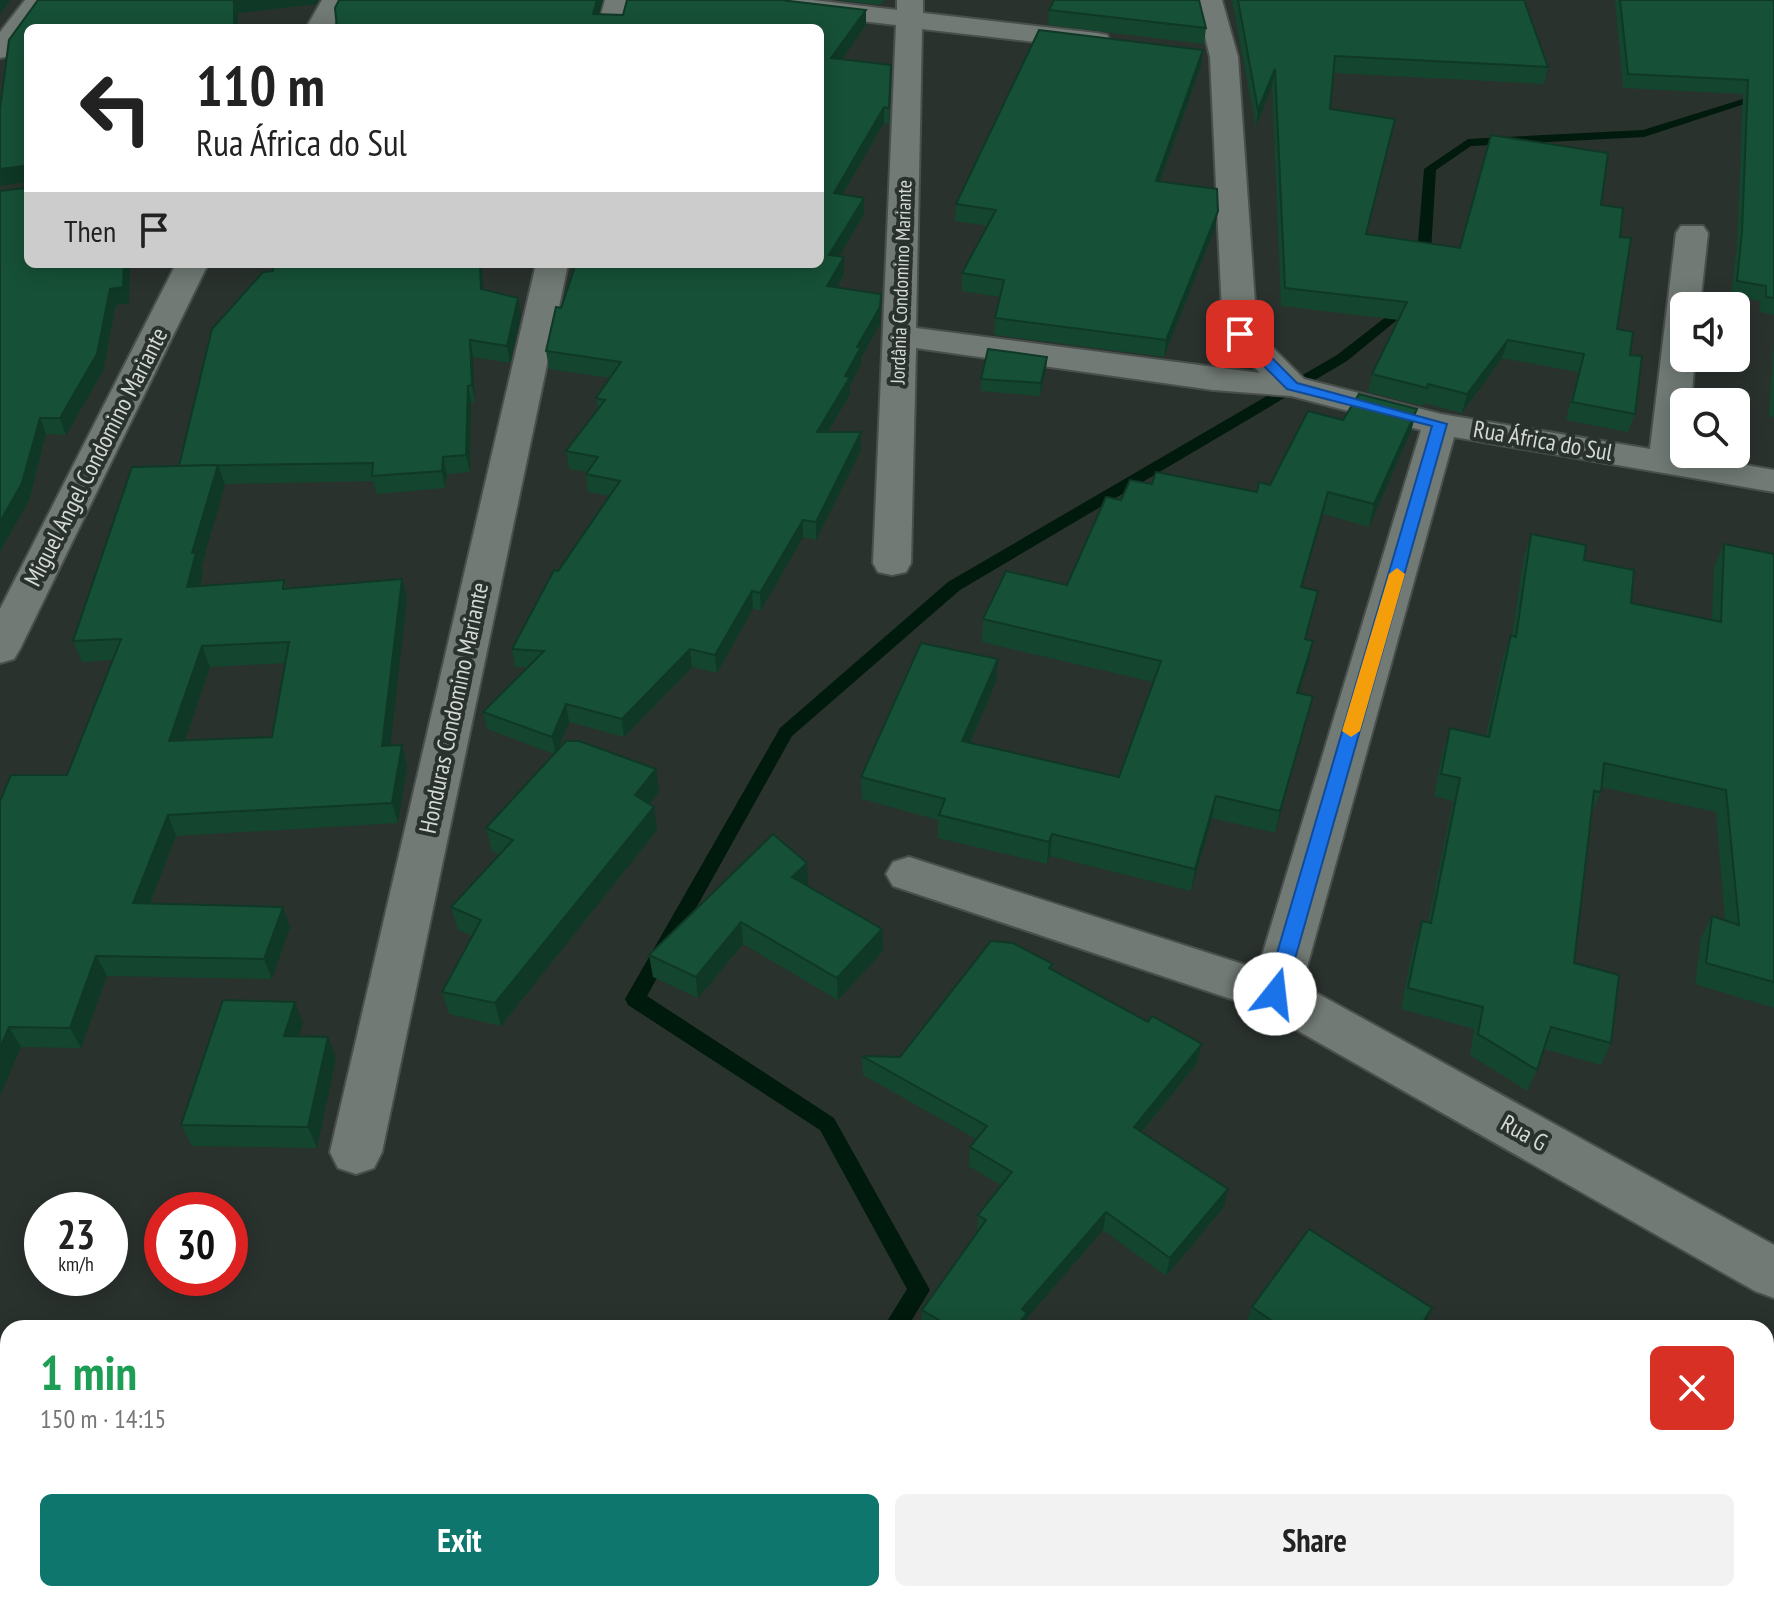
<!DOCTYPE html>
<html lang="en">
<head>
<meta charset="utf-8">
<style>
	body { margin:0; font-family:"PT Sans Narrow",sans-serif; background:#f2f2f2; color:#222; height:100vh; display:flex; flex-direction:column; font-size:30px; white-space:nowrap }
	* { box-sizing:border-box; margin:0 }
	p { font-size:26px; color:#767676 }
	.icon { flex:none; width:44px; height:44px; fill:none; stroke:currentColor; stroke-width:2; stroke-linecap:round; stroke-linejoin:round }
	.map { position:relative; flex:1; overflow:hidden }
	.details { position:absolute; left:0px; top:1320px; width:1774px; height:282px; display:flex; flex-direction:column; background:#fff; border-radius:24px 24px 0 0; box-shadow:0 4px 20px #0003 }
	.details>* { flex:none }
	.banner { position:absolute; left:24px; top:24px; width:800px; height:244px; border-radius:12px; box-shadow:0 4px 20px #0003; background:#fff; color:#222; overflow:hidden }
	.buttons { position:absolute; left:1670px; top:292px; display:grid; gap:16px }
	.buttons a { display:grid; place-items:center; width:80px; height:80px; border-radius:12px; background:#fff; box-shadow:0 4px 20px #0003; font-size:40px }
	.speed { position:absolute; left:24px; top:1192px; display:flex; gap:16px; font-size:40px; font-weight:700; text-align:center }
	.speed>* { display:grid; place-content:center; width:104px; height:104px; border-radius:50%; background:#fff; box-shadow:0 4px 20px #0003; line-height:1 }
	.speed small { font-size:20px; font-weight:400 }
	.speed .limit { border:12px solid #d22; background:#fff; color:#111 }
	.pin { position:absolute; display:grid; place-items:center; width:68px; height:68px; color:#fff; margin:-34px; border-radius:16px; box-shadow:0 4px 12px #0006 }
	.me { position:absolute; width:88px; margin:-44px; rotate:16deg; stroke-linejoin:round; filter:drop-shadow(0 0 6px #0008) }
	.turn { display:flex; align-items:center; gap:28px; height:168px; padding:0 40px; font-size:36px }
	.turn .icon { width:104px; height:104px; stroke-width:2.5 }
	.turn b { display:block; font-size:56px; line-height:68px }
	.then { display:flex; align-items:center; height:76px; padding:0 40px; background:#0003; gap:16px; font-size:30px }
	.round { display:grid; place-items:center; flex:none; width:84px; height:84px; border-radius:12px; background:#f2f2f2 }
	.head { display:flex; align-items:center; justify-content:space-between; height:136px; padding:0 40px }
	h1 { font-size:48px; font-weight:700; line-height:60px; color:#1e9e55 }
	.button { display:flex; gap:16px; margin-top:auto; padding:16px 40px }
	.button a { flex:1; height:92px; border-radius:12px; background:#0f766e; color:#fff; font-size:32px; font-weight:700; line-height:92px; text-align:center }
	.button a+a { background:#f2f2f2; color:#222 }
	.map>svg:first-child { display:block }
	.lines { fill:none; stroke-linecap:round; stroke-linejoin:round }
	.stream { fill:#001a0d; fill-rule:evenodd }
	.street-casing { stroke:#494f4c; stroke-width:4 }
	.street { fill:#717a75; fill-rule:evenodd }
	.wall { fill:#13452f; fill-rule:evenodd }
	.shaded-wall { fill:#0f3826 }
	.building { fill:#165037; stroke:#0f3826; stroke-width:2; fill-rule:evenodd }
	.route { fill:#1a73e8; stroke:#114b97; stroke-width:2 }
	.slow { fill:#f59e0b }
	.labels { text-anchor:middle; stroke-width:8; stroke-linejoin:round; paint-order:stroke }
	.far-street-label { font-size:20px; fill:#d4d9d6; stroke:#2a322e }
	.street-label { font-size:24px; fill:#d4d9d6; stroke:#2a322e }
</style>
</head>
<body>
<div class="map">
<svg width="1774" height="1601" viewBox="0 0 1774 1601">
	<rect width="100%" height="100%" fill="#2a322e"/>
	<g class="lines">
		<g class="stream">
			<path d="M1759,94L1769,96L1644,137L1471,146L1436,170L1430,267L1423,271L1416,267L1424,169L1468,139L1643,130Z"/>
			<path d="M1409,299L1414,300V306L1347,361L960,590L792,736L647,996L834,1118L930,1290L907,1328H883L907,1289L820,1130L628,1005L625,999L780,728L948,582L1337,355Z"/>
			<path d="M732,1594H758L760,1601H734Z"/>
		</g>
		<defs>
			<g id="street">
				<path d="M25,0H51L10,56L0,58V32Z"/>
				<path d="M322,0H348L332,28H306Z"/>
				<path d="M605,0H631L623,28H597Z"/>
				<path d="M733,0H813L897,10V0H923V13L1097,33L1107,35L1110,41L1107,47L1097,49L922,29L916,328L1260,373L1223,334L1210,57L1196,0H1222L1238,57L1257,332L1304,379L1441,414L1650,449L1676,233L1681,226H1703L1708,233L1700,306H1684V358H1695L1691,402H1684V454L1774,470V492L1454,437L1302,985L1774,1245V1298L1755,1291L1258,1008L893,886L886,874L893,862L909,857L1258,969L1421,430L1291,396L1213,390L916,348L911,563L906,572L892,575L878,572L873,563L896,25L746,8Z"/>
				<path d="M176,264H208L20,649L14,659L0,663V609Z"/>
				<path d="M536,264H568L382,1152L374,1168L356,1174L338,1168L330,1152Z"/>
			</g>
		</defs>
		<use href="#street" class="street-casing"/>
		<use href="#street" class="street"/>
	</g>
	<g class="wall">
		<path d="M38,0H319L316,4L238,13V28H28V264H130L129,303L116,305L103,371L66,435L46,434L29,500L0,552V191L24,188V182L0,186V109L9,40Z"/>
		<path d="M339,0H603L599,15H623L866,10V25L842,59L891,65L889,124L884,123L843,194L864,198V214L839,256L844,274L837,287L880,324L861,358V364L850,385V394L828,432H861V450L816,540L803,537L761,610L753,609L717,673L692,667L624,737L569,722L558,750L659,792L649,804L657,830L501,1026L449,1014L442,992L472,936L458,930L451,907L500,855L492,851L486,828L554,754L487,729L483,712L527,667H515L512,649L558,571L610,496L588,492L586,474L587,472L569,469L566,451L598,409L596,398L611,378L549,369L546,351L561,308L820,264Z"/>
		<path d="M838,0H884L880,5Z"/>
		<path d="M1232,0H1524L1548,67L1544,84L1334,73L1330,109L1395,119L1366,234L1460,248L1601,205L1620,237L1617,329L1630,355L1635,414L1628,432L1566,420L1578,372L1502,358L1462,413L1424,403L1422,406L1368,392L1372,374L1399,320L1281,306L1272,86L1256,127Z"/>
		<path d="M1615,0H1774V315L1760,312V301L1731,296L1737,247L1743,94L1623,88Z"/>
		<path d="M1049,10L1206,28L1204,44L1048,25Z"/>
		<path d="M1201,66L1160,182L1215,228L1164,357L994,335L995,318L1000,297L962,291V273L988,226L955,221L956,204Z"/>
		<path d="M483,290L521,315L510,363L473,357L475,402L471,403L470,472L447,474L445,488L377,494L373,481L225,484L201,568L203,574L200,586L284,580L287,589L402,579L407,599L390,746L402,745L407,766L398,823L176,836L150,903L283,907L290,927L272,979L107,976L81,1048L21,1047L0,1096V801L67,775L112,660L82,662L73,641L179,466ZM285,663L272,737L185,740L210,667Z"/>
		<path d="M1774,339V417L1769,416Z"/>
		<path d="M1047,357L1046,369L1040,396L981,391V379Z"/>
		<path d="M1417,409L1411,431L1369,527L1323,514L1302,587L1306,639L1313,641L1299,693L1307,718L1275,833L1212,818L1191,891L1050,856L1047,864L938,838V820L862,799L861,777L996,682L970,743L1119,777L1153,682L982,642L983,619L1067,585L1121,500L1152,484L1257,492L1270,485L1343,420Z"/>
		<path d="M1531,534L1584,560L1631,603L1712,620L1714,567L1724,544L1774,554V1008L1695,984L1701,938L1712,916L1725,921L1716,812L1601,787V792L1591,814L1574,963L1611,1043L1601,1065L1544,1049L1537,1070L1527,1091L1470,1055L1474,1029L1401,1009L1414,943L1422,921L1428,922L1453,801L1434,796L1443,750L1450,728L1486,736L1503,658L1511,635L1512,636L1524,556Z"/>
		<path d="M807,863V886L882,929L883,951L838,1000L743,944L698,998L653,977L649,955Z"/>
		<path d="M1053,964L1052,970L1148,1022L1202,1044L1197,1063L1142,1132L1224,1207L1166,1276L1103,1230L1027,1318L1026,1328H923L922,1327V1310L977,1233L978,1215L1002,1186L969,1166L970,1147L976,1139L863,1075L862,1056L900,1057Z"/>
		<path d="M303,1023L299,1036L336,1058L317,1148L192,1146L181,1125Z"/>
		<path d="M1252,1307L1423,1328H1245Z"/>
		<path d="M1766,1410L1774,1415V1529L1766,1524Z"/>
		<path d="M1774,1562V1601H1749L1753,1594H1766V1570Z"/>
	</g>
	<g class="shaded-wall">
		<path d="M0,0H10L0,15Z"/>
		<path d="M234,0H319L316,4L238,13V28H234Z"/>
		<path d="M597,0H603L595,28L593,14Z"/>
		<path d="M866,10V25L832,74L831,58Z"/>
		<path d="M1203,50L1201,66L1154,198L1156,181Z"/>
		<path d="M1275,69L1272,86L1256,127L1258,110Z"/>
		<path d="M884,107V123L834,209V193Z"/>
		<path d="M24,166L28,182L0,186V169Z"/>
		<path d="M864,198V214L830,272L829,255Z"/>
		<path d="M1218,211L1215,228L1164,357L1166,340Z"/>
		<path d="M844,257V274L828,303L827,286Z"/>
		<path d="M124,264H130L129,303L116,305L103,371L66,435L60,418L110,289Z"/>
		<path d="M480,264H482L484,306L481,289Z"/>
		<path d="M881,294L880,324L861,358V364L850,385V394L817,450V432L845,376Z"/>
		<path d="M518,298L521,315L510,363L507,346Z"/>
		<path d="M470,340L473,357L475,402L472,385Z"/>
		<path d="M1508,340L1502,358L1462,413L1467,394Z"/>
		<path d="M1047,357L1046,369L1040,396L1041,383Z"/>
		<path d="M468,386L471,403L470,472L466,455Z"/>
		<path d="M1417,409L1411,431L1369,527L1374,504Z"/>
		<path d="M40,418L46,434L29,500L0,552V522Z"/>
		<path d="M861,432V450L816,540V522Z"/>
		<path d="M443,457L447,474L445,488L442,471Z"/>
		<path d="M218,465L225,485L201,568L203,574L195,607L187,587L192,553Z"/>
		<path d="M1328,492L1323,514L1296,609L1301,587Z"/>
		<path d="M803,520V537L761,610L760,593Z"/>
		<path d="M402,579L407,599L388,767L382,746Z"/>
		<path d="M752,591L753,609L717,673L715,655Z"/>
		<path d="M1313,641L1308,663L1292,715L1297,693Z"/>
		<path d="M202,646L210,667L178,761L169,741Z"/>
		<path d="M690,649L692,667L624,737L622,719Z"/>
		<path d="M998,659L996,682L961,763L962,741Z"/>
		<path d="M1313,696L1307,718L1275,833L1280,811Z"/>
		<path d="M566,704L569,722L556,755L552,737Z"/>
		<path d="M402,745L407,766L398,823L392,803Z"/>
		<path d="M656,769L659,792L639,818L635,795Z"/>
		<path d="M1216,796L1212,818L1191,891L1195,869Z"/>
		<path d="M654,807L657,830L501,1026L495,1003Z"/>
		<path d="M168,815L176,836L142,923L133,903Z"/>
		<path d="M1052,834L1050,856L1047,864L1049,842Z"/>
		<path d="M807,863L808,885L794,900L792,877Z"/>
		<path d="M283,907L290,927L272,979L264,959Z"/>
		<path d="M741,922L743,944L698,998L696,977Z"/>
		<path d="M882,929L883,951L838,1000L837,978Z"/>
		<path d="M96,956L107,976L81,1048L70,1028Z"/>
		<path d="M295,1002L303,1023L293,1058L284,1036Z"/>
		<path d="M9,1027L21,1047L0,1096V1048Z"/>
		<path d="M328,1037L336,1058L317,1148L308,1127Z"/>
		<path d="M1202,1044L1197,1063L1131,1145L1134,1127Z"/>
		<path d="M1228,1189L1224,1207L1166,1276L1170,1258Z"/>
		<path d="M1106,1212L1103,1230L1027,1318L1026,1328H1015L1022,1309Z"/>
		<path d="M1432,1308L1423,1328H1419Z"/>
	</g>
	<g class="building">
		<path d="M38,0H234V28H28V264H124L123,287L110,289L97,354L60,418H40L22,483L0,522V191L24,188V166L0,169V109L9,40Z"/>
		<path d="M339,0H597L593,14L623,15L627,0H781L866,10L831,58L891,65L889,108L884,107L834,193L864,198L829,255L844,257L827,286L881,294L880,307L857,347H861L845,376L850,377L817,432H861L816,522L803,520L760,593L752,591L715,655L690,649L622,719L566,704L552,737L483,712L544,651L512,649L554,570L558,571L620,481L586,474L598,457L566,451L605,400L596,398L621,362L546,351L556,307L561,308L576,264H820V28H337L335,8Z"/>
		<path d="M1054,0H1199L1206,28L1049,10Z"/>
		<path d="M1238,0H1524L1548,67L1335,56L1330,109L1395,119L1366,234L1460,248L1491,135L1608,153L1601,205L1623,208L1620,237L1631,238L1617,329L1633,332L1630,355L1642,356L1635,414L1572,402L1584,354L1508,340L1467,394L1428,384L1427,388L1372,374L1407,302L1285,288L1275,69L1258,110Z"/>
		<path d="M1620,0H1774V298L1766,297V286L1737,281L1742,232L1748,80L1628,74Z"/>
		<path d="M1039,30L1203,50L1156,181L1217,189L1218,211L1166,340L995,318L1004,280L962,273L996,210L956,204Z"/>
		<path d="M274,264H480L481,289L518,298L507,346L470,340L472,385L468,386L466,455L443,457L442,471L372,476L373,463L179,466L212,329L263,272L273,271Z"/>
		<path d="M988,349L1047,357L1041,383L981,379Z"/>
		<path d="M1359,394L1417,409L1374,504L1328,492L1301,587L1318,591L1305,639L1313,641L1297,693L1313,696L1280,811L1216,796L1195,869L1052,834L1049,842L939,815L945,799L861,777L921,643L998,659L962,741L1119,777L1161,661L983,619L1006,571L1067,585L1106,497L1121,500L1130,480L1152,484L1156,472L1257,492L1259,482L1270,485L1308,411L1343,420Z"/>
		<path d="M218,465L192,553H196L187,587L284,580L283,589L402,579L382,746L402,745L392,803L168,815L133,903L283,907L264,959L96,956L70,1028L9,1027L0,1048V801L11,775H67L121,639L73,641L132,467ZM289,642L272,737L169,741L202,646Z"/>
		<path d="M1531,534L1586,545L1584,560L1634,570L1631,603L1721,622L1724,544L1774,554V982L1706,963L1712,916L1739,925L1726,790L1604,763L1601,792L1594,791L1574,963L1619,975L1611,1043L1551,1027L1537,1070L1478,1034L1483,1007L1408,988L1422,921L1431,923L1460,778L1441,774L1450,728L1489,737L1511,635L1516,637Z"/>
		<path d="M566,741H579L656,769L635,795L654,807L495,1003L442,992L481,920L451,907L513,840L486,828Z"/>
		<path d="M773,834L807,863L792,877L882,929L837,978L741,922L696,977L649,955Z"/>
		<path d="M991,941L1013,943L1053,964L1049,968L1148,1022L1152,1016L1202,1044L1134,1127L1228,1189L1170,1258L1106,1212L1022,1309L1027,1313L1015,1328H934L939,1320L922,1310L986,1220L978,1215L1012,1172L970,1147L987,1126L862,1056L900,1057Z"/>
		<path d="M223,1000L295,1002L284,1036L328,1037L308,1127L181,1125Z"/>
		<path d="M1309,1229L1432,1308L1419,1328H1282L1252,1307Z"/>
		<path d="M1766,1410L1774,1415V1499L1766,1495Z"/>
		<path d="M1774,1562V1601H1753L1757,1594H1766V1577Z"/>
	</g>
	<path class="route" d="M1235,331H1245L1297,383L1447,424L1285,994L1275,1002L1265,994L1432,426L1287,389L1235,337Z"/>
	<path class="slow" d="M1397,568L1405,574L1360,731L1351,737L1342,731L1389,574Z"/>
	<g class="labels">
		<g class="far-street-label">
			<text transform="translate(901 282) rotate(-88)" y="7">Jordânia Condomino Mariante</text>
		</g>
		<g class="street-label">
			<text transform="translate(1543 441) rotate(10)" y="8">Rua África do Sul</text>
			<text transform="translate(96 457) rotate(-63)" y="8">Miguel Angel Condomino Mariante</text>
			<text transform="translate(454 708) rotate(-78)" y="8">Honduras Condomino Mariante</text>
			<text transform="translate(1524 1133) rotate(29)" y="8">Rua G</text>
		</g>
	</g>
</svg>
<div class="buttons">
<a><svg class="icon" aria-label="sound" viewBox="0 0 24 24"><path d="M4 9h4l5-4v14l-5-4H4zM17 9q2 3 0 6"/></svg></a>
<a><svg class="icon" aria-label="search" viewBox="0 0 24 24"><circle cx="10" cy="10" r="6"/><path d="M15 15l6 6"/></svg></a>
</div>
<div class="speed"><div>23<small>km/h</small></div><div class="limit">30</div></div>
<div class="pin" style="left:1240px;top:334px;background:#d93025"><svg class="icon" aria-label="arrive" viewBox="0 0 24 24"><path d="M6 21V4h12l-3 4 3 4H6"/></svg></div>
<svg class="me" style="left:1275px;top:994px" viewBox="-20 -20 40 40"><circle r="19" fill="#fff"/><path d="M0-13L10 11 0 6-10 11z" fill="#1a73e8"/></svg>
<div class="banner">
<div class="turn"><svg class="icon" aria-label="left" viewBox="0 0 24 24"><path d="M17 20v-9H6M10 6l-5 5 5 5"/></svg><div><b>110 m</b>Rua África do Sul</div></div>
<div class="then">Then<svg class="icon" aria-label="arrive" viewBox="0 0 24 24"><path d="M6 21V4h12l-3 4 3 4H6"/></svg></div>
</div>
<section class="details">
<div class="head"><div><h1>1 min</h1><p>150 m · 14:15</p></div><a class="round" style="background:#d93025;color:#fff"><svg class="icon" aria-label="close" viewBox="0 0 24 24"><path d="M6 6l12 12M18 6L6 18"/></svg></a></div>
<div class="button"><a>Exit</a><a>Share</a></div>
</section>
</div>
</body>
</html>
